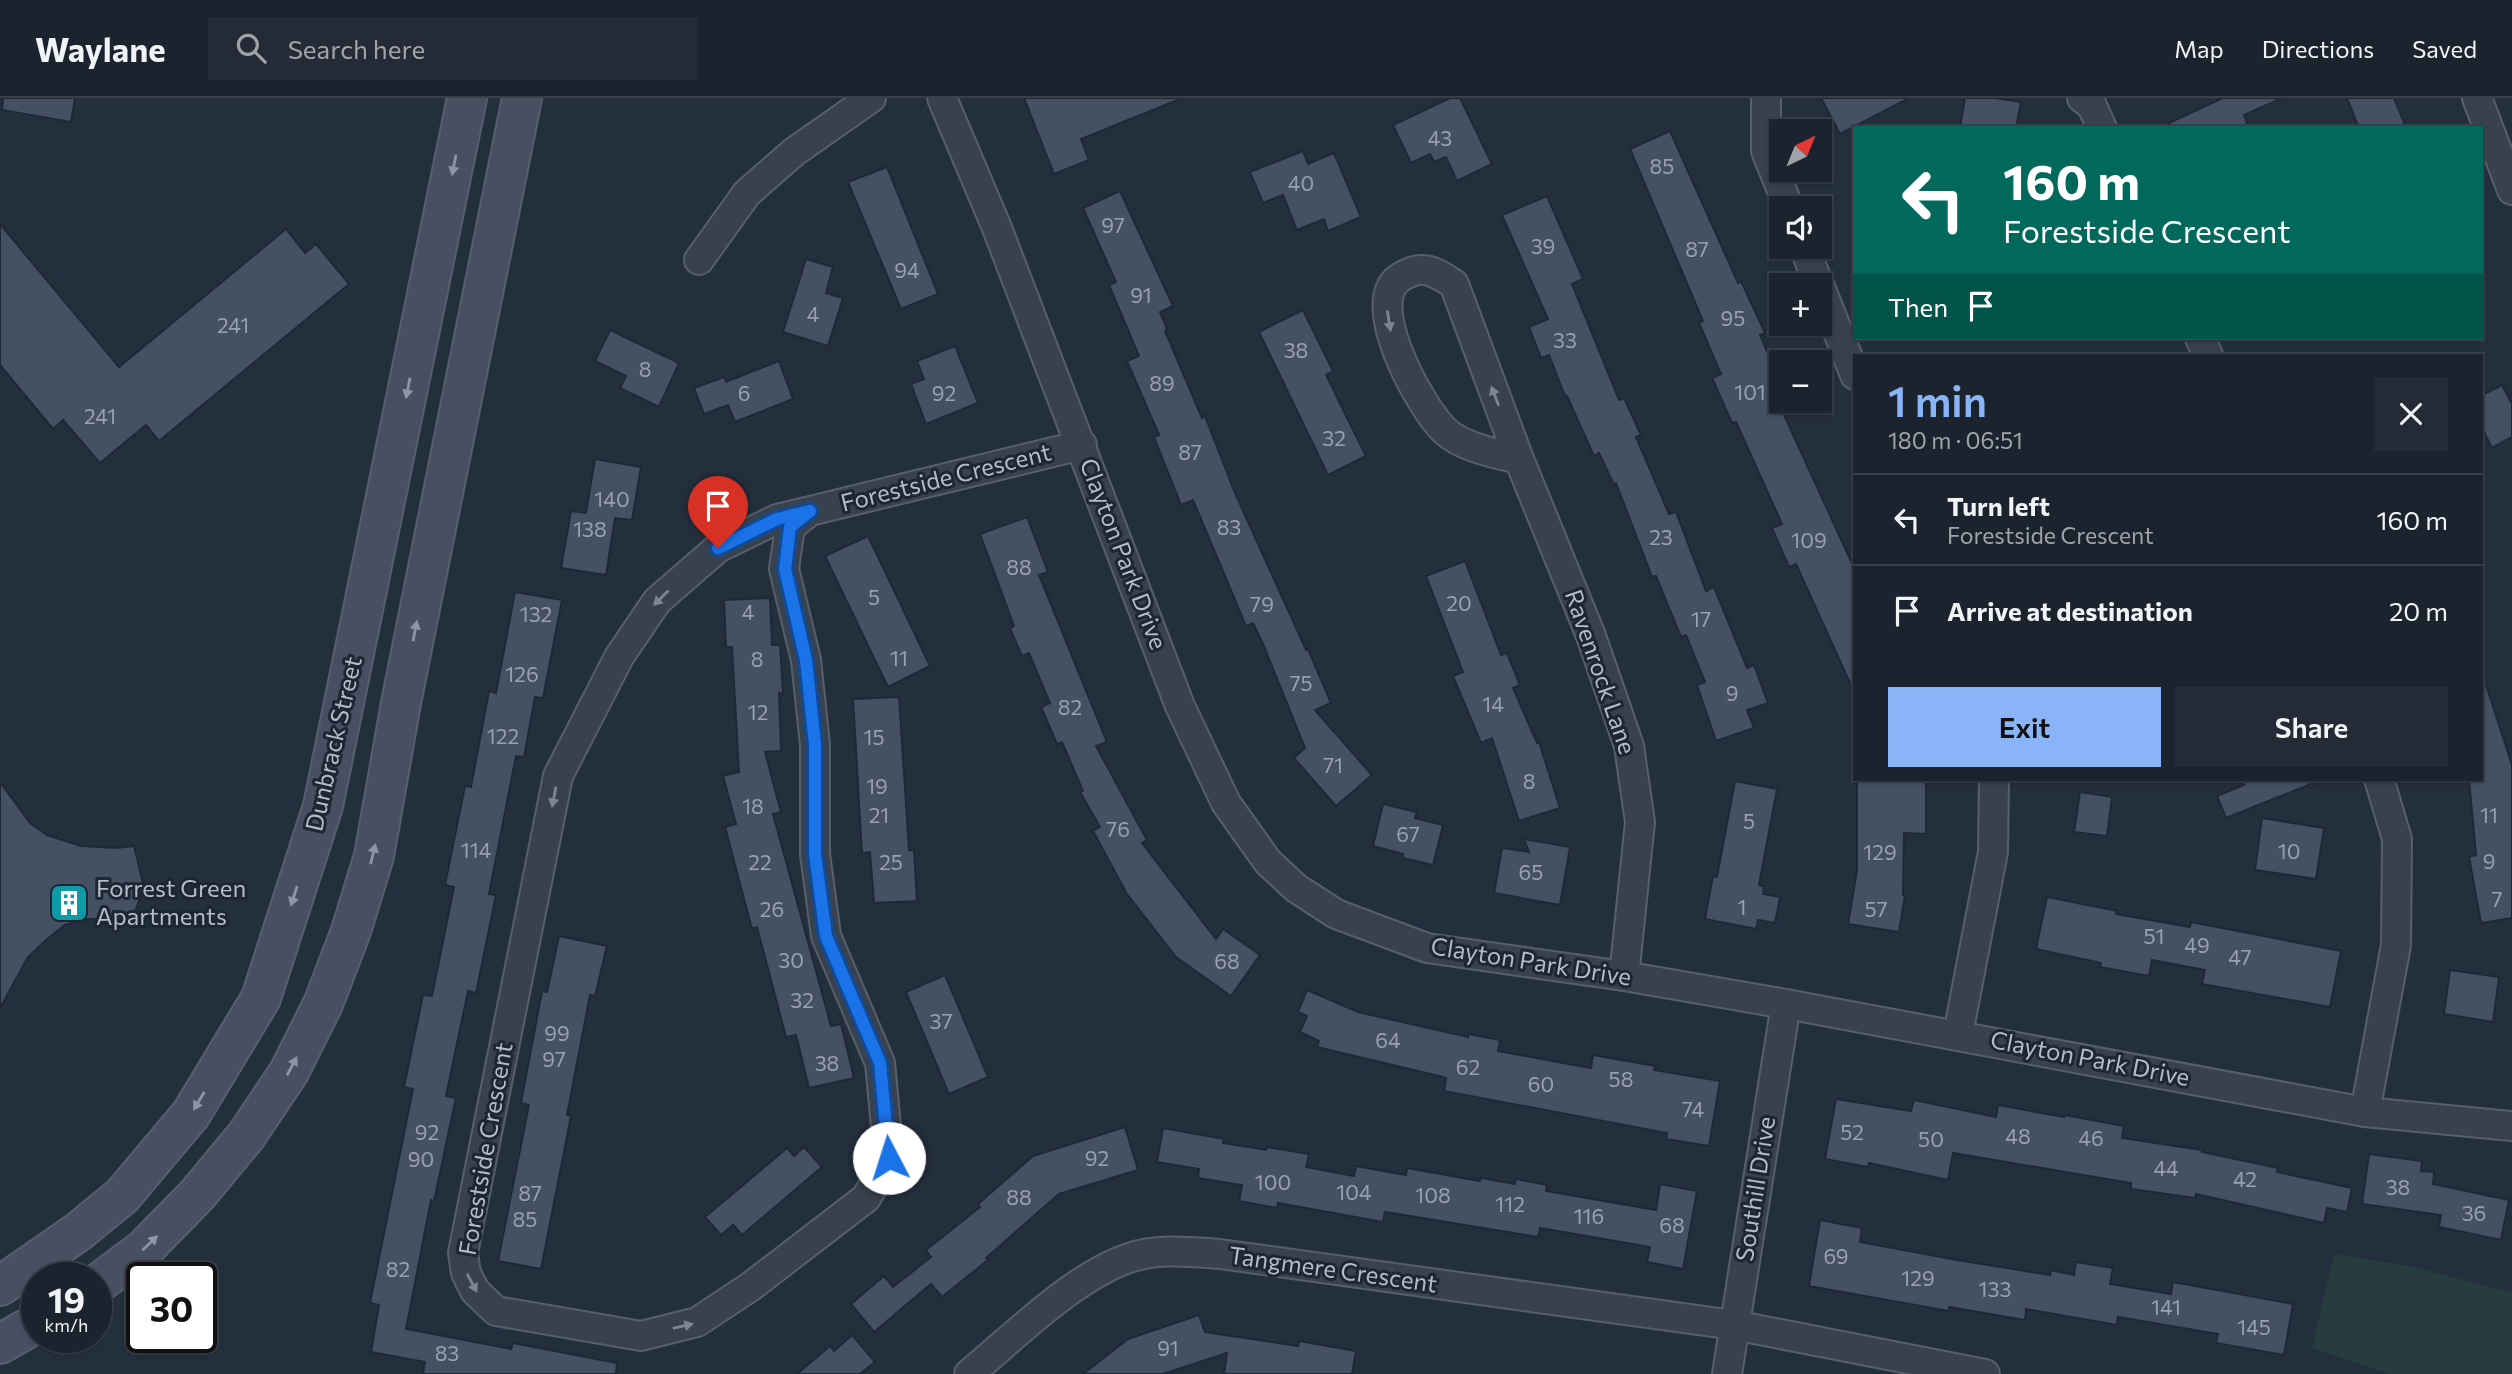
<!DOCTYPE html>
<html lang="en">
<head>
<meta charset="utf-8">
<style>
	body { margin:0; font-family:Commissioner,sans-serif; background:#242b36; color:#f1f3f6; height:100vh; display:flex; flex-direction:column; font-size:26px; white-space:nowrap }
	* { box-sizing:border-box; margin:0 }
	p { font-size:23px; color:#a0a4aa }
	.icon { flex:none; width:38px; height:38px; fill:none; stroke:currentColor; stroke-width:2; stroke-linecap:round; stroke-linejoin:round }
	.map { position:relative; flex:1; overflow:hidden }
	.details { position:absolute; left:1853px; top:256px; width:630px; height:427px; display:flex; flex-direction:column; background:#1b232e; border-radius:0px; box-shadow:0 2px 5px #0004,0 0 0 2px #39404a }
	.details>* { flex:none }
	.top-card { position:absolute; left:1853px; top:28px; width:630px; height:214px; border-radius:0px; box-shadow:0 2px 5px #0004,0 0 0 2px #39404a; background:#00695c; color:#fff; overflow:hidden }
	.needle { width:46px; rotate:43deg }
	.fabs { position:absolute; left:1769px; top:21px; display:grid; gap:14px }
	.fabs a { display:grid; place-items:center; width:63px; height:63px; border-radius:0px; background:#1b232e; box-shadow:0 2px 5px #0004,0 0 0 2px #39404a; font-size:35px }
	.speed { position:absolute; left:21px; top:1164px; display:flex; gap:14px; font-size:35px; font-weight:700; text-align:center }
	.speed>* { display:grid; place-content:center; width:91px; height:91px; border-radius:50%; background:#1b232e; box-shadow:0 2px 5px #0004,0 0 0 2px #39404a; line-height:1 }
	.speed small { font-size:18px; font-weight:400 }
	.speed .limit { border:4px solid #111; border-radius:10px; background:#fff; color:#111 }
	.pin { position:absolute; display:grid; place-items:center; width:60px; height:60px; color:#fff; margin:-72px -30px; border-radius:50% 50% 50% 0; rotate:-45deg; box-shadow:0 0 7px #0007 }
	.pin .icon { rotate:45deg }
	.me { position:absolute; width:77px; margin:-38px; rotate:355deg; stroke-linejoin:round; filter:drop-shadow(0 0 5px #0008) }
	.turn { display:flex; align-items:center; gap:24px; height:147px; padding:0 35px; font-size:32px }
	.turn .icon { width:91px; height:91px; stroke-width:2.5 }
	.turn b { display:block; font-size:49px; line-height:60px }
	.then { display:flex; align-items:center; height:66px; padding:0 35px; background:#0003; gap:14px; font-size:26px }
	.round { display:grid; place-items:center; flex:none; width:74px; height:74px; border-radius:0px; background:#242b36 }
	.head { display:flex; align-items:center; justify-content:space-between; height:119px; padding:0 35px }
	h1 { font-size:42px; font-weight:600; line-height:52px; color:#8ab4f8 }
	.cta { display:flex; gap:14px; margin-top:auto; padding:14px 35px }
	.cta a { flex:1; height:80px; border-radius:0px; background:#8ab4f8; color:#111; font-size:28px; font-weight:600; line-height:80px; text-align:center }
	.cta a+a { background:#242b36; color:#f1f3f6 }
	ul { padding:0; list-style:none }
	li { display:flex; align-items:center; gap:21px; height:91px; padding:0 35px; border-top:2px solid #39404a }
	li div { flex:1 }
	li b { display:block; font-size:26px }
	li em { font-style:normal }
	header { display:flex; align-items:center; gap:42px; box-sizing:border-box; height:98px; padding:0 35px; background:#1b232e; border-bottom:2px solid #39404a }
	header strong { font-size:33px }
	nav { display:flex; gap:38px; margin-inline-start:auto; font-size:24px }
	.search { width:490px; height:63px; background:#242b36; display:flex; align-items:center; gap:18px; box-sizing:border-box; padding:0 24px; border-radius:0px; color:#a0a4aa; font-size:26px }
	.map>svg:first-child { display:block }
	.green { fill:#263c3f }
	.building { fill:#455162; stroke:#1f2835; stroke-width:2 }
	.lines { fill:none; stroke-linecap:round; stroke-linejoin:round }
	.street-casing { stroke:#565f6c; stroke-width:32 }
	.secondary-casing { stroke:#565f6c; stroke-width:42 }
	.street { stroke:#38414e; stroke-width:28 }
	.secondary { stroke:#465061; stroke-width:38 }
	.oneway { fill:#8e96a5 }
	.oneway2 { fill:#7c8592 }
	.route-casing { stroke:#114b97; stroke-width:18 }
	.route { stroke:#1a73e8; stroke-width:12 }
	.labels { text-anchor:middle; stroke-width:6; stroke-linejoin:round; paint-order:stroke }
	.number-label { font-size:21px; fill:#98a1af }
	.street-label { font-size:24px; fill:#b4bcc9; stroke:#1d2633 }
	.poi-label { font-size:24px; fill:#b4bcc9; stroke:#1d2633; text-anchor:start }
</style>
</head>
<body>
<header>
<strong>Waylane</strong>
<div class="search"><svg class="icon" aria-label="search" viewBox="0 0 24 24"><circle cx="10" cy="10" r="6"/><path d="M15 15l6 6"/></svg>Search here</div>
<nav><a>Map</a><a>Directions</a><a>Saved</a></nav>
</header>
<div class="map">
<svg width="2512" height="1276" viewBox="0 0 2512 1276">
	<rect width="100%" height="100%" fill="#242f3e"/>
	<path class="green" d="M2334,1156L2414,1169L2512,1195V1276H2389L2312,1250Z"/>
	<g class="building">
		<path d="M3,0H75L71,24L2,12Z"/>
		<path d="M1024,0H1180V1L1081,41L1089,62L1054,76Z"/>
		<path d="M1450,0H1460L1492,66L1457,83L1446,59L1434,64L1430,56L1411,65L1393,27Z"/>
		<path d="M1821,0H1909L1840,36Z"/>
		<path d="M1965,0H1995L2021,4L2016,30H1960Z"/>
		<path d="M2223,0H2282L2244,17L2249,30H2158Z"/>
		<path d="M2347,0H2394L2406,30H2359Z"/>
		<path d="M1670,33L1738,185L1741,183L1765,235L1760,237L1782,287V303H1788L1793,313L1784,317L1855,472V596L1796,466L1789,469L1772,430L1782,426L1736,324L1732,325L1712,280L1721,276L1699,225L1703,223L1630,51Z"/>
		<path d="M1303,53L1308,66L1334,55L1361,119L1328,133L1324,121L1297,132L1283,97L1263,105L1250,74Z"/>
		<path d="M887,69L938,196L901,211L848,84Z"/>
		<path d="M1120,93L1173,208L1160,214L1167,231L1165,233L1202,320L1205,318L1235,395L1306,552L1308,551L1331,605L1315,612L1372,677L1336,708L1294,660L1305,650L1263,546L1253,525L1246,528L1193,402L1181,407L1154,339L1159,337L1127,263L1139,258L1109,187L1116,184L1083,110Z"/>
		<path d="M1547,98L1583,181L1572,186L1619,302L1624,300L1641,337L1636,339L1669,416L1676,414L1706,493L1714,489L1747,570L1754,567L1768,605L1747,612L1754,630L1716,643L1697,587L1705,584L1686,537L1681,539L1656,478L1652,479L1616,385L1614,387L1599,355L1594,358L1567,298H1565L1549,257L1541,260L1529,229L1548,221L1502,117Z"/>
		<path d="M0,126L119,269L286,131L305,155L316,146L349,186L159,343L146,327L100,365L63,322L53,331L0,267Z"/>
		<path d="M806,161L833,169L826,195L843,200L828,248L783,234Z"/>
		<path d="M1303,212L1333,273L1326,277L1366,358L1328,377L1259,234Z"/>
		<path d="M610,232L679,265L659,309L620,290L626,278L595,263Z"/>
		<path d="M955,248L978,305L926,326L911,286L924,281L917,263Z"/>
		<path d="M779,263L793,301L735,324L728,307L704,316L694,290L724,279L726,284Z"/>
		<path d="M2502,287L2512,306V339L2492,350L2482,330V297Z"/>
		<path d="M595,361L641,369L632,422L615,420L606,477L561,470L571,413L586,415Z"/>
		<path d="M1027,419L1048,474L1039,477L1107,644L1096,648L1147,742L1142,745L1216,841L1223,831L1260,857L1231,898L1176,859L1127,796L1093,733L1100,729L1080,694L1083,693L1062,644L1057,646L1041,609L1050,605L1029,555L1022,558L1010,530L1014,528L980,436Z"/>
		<path d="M868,438L930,568L888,589L825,458Z"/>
		<path d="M1465,463L1501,557L1507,555L1520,587L1513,590L1537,645L1539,644L1560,710L1519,723L1492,640L1481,645L1453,578L1463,574L1426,478Z"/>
		<path d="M515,494L562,502L543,600L535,599L524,659L516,658L489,796L496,797L476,895L468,893L446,998L456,1000L434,1103L431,1102L406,1231L511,1251L513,1245L617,1265L616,1276H423L425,1264L371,1254L379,1207L370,1205L413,991L404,989L423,897L432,898L454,789L445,787L465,688L471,689L489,593L496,595Z"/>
		<path d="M770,500L772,547H780L783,596L779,595L781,653L765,654L781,714L773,716L831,928L841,926L854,980L809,990L796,937L786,939L757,829L752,831L725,729L736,726L723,678L739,674L732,549H726L724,502Z"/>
		<path d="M2486,587L2512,667V820L2481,825L2469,759L2476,757L2469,681H2482V588Z"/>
		<path d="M899,599L909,752H914L917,803L874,805L870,754L862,755L853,601Z"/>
		<path d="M1857,681H1926V736L1904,735L1903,797H1905L1899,834L1848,826L1857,773Z"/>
		<path d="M2242,681H2320L2321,682L2226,720L2217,698L2244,687Z"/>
		<path d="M1735,683L1777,691L1759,787L1764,789L1763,796L1780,799L1775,825L1758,822L1756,831L1705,821L1713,778L1717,779Z"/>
		<path d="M0,684L30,725L47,737L81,748L116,750L134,748L144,789L132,822L85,821L65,827L46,842L28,859L0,910Z"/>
		<path d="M2080,694L2112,699L2107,738L2074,734Z"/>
		<path d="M1383,706L1417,714L1415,720L1443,727L1433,767L1403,760V756L1373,748Z"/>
		<path d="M2262,720L2324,730L2316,781L2255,772Z"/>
		<path d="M1524,741L1570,749L1560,807L1494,795L1502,750L1529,754Z"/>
		<path d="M2047,799L2117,813L2116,816L2190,829L2191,824L2341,853L2330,909L2202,886L2205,872L2152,862L2149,878L2100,869L2101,865L2036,851Z"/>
		<path d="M559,838L607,848L595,898L590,897L567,1017L571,1018L541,1171L498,1163L529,1007L521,1005L542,893L547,894Z"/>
		<path d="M2450,872L2499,879L2493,924L2444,916Z"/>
		<path d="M945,877L988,979L949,996L906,894Z"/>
		<path d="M1307,892L1358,914L1468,939V936L1500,942L1498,953L1591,970L1593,957L1655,968L1654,972L1720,983L1709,1048L1666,1041L1667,1035L1444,993L1446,980L1439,978L1317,949L1319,943L1300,934L1307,918L1298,914Z"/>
		<path d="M1836,1001L1911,1013L1914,1002L1996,1019L1998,1007L2064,1019V1017L2124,1028L2122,1040L2202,1052V1054L2278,1070L2277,1074L2352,1090L2347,1114L2327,1110L2324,1125L2196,1096L2195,1100L2131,1091V1085L1953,1055L1948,1082L1869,1065L1868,1069L1825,1061Z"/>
		<path d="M1125,1029L1138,1072L1059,1096L986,1160L988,1162L942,1199L931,1186L874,1234L851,1206L884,1178L893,1189L931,1159L926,1152L980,1109L978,1106L1033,1058Z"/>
		<path d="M1163,1030L1224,1041L1223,1045L1266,1052L1267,1049L1309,1056L1306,1069L1354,1078L1356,1068L1406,1077L1407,1070L1480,1083L1481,1080L1515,1086L1516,1081L1547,1087L1546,1093L1656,1112L1660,1086L1697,1093L1683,1171L1647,1164L1650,1149L1540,1130L1538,1139L1385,1114L1383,1124L1278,1105L1277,1110L1239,1103L1242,1087L1198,1080L1199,1071L1157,1064Z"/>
		<path d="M804,1049L822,1069L742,1137L733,1127L721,1137L705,1119L787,1050L794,1058Z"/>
		<path d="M2369,1056L2422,1063L2421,1073L2434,1074L2433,1086L2509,1102L2501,1142L2439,1129L2441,1117L2362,1106Z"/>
		<path d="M1820,1122L1862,1130L1860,1144L1957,1162L2050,1177L2051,1172L2074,1177L2076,1164L2113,1170L2110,1186L2171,1196L2173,1184L2293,1206L2284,1257L2216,1245L2218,1236L2118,1219L2117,1227L2026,1211L2025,1222L1949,1209V1213L1809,1188Z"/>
		<path d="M1199,1217L1205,1234L1298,1248L1299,1243L1356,1253L1352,1276H1224L1227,1255L1163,1276H1083L1128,1241Z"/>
		<path d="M852,1237L875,1264L860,1276H797L830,1248L834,1253Z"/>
	</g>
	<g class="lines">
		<defs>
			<g id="street">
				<path d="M942,0L997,130L1180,608L1226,705L1268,764L1296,790L1336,816L1427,850L1624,878L1786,906L2365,1014L2512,1028"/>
				<path d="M1766,0V53L1789,110"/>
				<path d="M2082,0L2092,8L2102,30"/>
				<path d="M2477,0L2512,92"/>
				<path d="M1804,149L1819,187"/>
				<path d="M699,162L747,95L794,54L871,0"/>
				<path d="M1820,189L1855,277"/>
				<path d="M2200,240L2208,257"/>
				<path d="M1519,361C1497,356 1461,349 1444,332C1420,308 1361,203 1401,179C1423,165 1435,174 1454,186L1519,361L1591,538L1629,648L1640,724L1624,878"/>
				<path d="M810,413L790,429L784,471L806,562L815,647V756L826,838L880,965L889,1060L866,1100L750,1189L697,1224L641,1238L496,1213L475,1193L466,1175L463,1155L558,678L619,559L657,503L718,450L777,421L1082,347"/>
				<path d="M1958,936L1993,754L1994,681"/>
				<path d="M2365,1014L2396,847L2397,741L2379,681"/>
				<path d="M969,1276C1015,1238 1073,1179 1129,1160C1157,1150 1191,1154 1220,1156L1734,1227L1985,1276"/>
				<path d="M1727,1276L1786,906"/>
			</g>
			<g id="secondary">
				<path d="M96,1187L144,1151L197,1097L246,1038L289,974L323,906L351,833L374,758L401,605L522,0"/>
				<path d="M0,1188L78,1134L122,1098L191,1016L261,900L323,708L467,0"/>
				<path d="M0,1246L37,1225"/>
			</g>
		</defs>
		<use href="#street" class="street-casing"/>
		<use href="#secondary" class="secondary-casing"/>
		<use href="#street" class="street"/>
		<use href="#secondary" class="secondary"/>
	</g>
	<defs><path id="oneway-solid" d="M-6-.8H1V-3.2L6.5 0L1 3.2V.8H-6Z" transform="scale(1.75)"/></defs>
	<g class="oneway">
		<use href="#oneway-solid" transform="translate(454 67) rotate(101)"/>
		<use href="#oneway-solid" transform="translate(408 290) rotate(101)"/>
		<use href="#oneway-solid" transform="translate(415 533) rotate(-79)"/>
		<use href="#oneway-solid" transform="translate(373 756) rotate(-77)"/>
		<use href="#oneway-solid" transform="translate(294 798) rotate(108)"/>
		<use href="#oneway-solid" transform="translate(292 968) rotate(-62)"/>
		<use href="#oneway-solid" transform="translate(199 1003) rotate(121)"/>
		<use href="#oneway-solid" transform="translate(150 1145) rotate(-44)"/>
	</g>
	<g class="oneway2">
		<use href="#oneway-solid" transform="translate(1389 223) rotate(81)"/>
		<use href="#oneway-solid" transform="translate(1495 298) rotate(-111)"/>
		<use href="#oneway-solid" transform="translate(661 500) rotate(135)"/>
		<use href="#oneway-solid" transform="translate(554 699) rotate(101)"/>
		<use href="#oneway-solid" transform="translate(472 1185) rotate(62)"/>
		<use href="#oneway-solid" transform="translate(683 1228) rotate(-13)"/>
	</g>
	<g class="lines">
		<defs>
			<path id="route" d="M718,450L777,421L810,413L790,429L785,471L806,562L815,647V756L826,838L880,965L889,1060"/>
		</defs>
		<use href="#route" class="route-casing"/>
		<use href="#route" class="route"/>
	</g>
	<defs>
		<symbol id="building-square" viewBox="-11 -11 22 22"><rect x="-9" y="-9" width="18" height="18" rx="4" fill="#0f9aa8" stroke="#1d2633"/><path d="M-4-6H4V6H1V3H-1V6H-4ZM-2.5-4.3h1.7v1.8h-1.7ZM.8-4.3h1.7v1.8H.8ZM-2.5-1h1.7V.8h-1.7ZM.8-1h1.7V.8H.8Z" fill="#fff"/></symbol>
	</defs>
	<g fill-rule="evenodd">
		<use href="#building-square" x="47" y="783" width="44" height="44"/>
	</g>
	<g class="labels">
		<g class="number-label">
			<text x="1440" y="48">43</text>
			<text x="1662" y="76">85</text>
			<text x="1301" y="93">40</text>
			<text x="1113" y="135">97</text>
			<text x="1543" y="156">39</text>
			<text x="1697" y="159">87</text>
			<text x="907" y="180">94</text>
			<text x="1141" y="205">91</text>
			<text x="813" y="224">4</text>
			<text x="1733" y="228">95</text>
			<text x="233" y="235">241</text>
			<text x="1565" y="250">33</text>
			<text x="1296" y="260">38</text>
			<text x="645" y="279">8</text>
			<text x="1162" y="293">89</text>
			<text x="1750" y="302">101</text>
			<text x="744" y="303">6</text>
			<text x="944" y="303">92</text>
			<text x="100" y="326">241</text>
			<text x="1334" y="348">32</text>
			<text x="1190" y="362">87</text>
			<text x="612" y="409">140</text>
			<text x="1229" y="437">83</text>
			<text x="590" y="439">138</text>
			<text x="1661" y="447">23</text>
			<text x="1809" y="450">109</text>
			<text x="1019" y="477">88</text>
			<text x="874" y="507">5</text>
			<text x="1459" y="513">20</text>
			<text x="1262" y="514">79</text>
			<text x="748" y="522">4</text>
			<text x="536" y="524">132</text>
			<text x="1701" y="529">17</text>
			<text x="899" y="568">11</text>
			<text x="757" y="569">8</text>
			<text x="522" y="584">126</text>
			<text x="1301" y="593">75</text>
			<text x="1732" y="603">9</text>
			<text x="1493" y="614">14</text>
			<text x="1070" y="617">82</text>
			<text x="758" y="622">12</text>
			<text x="503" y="646">122</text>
			<text x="874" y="647">15</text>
			<text x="1333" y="675">71</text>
			<text x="1529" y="691">8</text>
			<text x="877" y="696">19</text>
			<text x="753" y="716">18</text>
			<text x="879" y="725">21</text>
			<text x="2489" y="725">11</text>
			<text x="1749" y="731">5</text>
			<text x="1118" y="739">76</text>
			<text x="1408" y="744">67</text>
			<text x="476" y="760">114</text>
			<text x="2289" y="761">10</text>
			<text x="1880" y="762">129</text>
			<text x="2489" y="771">9</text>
			<text x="760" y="772">22</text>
			<text x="891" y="772">25</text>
			<text x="1531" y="782">65</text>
			<text x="2497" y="809">7</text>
			<text x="1742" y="817">1</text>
			<text x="772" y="819">26</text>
			<text x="1876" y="819">57</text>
			<text x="2154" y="846">51</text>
			<text x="2197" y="855">49</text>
			<text x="2240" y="867">47</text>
			<text x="791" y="870">30</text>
			<text x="1227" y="871">68</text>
			<text x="802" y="910">32</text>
			<text x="941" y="931">37</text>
			<text x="557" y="943">99</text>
			<text x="1388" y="950">64</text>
			<text x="554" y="969">97</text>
			<text x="827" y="973">38</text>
			<text x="1468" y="977">62</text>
			<text x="1621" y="989">58</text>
			<text x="1541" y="994">60</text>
			<text x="1693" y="1019">74</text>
			<text x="427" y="1042">92</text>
			<text x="1852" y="1042">52</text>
			<text x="2018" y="1046">48</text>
			<text x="2091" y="1048">46</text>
			<text x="1931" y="1049">50</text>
			<text x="1097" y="1068">92</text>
			<text x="421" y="1069">90</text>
			<text x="2166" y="1078">44</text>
			<text x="2245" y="1089">42</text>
			<text x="1273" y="1092">100</text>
			<text x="2398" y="1097">38</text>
			<text x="1354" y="1102">104</text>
			<text x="530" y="1103">87</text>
			<text x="1433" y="1105">108</text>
			<text x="1019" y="1107">88</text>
			<text x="1510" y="1114">112</text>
			<text x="2474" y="1123">36</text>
			<text x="1589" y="1126">116</text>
			<text x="525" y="1129">85</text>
			<text x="1672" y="1135">68</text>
			<text x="1836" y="1166">69</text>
			<text x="398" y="1179">82</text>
			<text x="1918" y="1188">129</text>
			<text x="1995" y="1199">133</text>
			<text x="2166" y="1217">141</text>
			<text x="2254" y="1237">145</text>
			<text x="1168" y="1258">91</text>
			<text x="447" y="1263">83</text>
		</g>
		<g class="street-label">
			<text transform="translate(946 380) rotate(-14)" y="8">Forestside Crescent</text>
			<text transform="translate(1123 456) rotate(69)" y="8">Clayton Park Drive</text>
			<text transform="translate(1600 574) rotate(71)" y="8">Ravenrock Lane</text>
			<text transform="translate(334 646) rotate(-77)" y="8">Dunbrack Street</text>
			<text transform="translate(1531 864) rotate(9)" y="8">Clayton Park Drive</text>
			<text transform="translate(2090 961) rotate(11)" y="8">Clayton Park Drive</text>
			<text transform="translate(486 1051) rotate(-80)" y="8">Forestside Crescent</text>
			<text transform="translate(1756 1091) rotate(-81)" y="8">Southill Drive</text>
			<text transform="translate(1333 1172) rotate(8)" y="8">Tangmere Crescent</text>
		</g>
		<g class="poi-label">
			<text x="96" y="799">Forrest Green<tspan x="96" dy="28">Apartments</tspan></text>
		</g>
	</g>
</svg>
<div class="fabs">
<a><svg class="needle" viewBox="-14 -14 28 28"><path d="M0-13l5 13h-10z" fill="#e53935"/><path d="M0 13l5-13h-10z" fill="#a0a4aa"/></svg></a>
<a><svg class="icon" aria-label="sound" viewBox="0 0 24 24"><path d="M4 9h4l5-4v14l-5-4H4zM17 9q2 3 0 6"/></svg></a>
<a>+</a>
<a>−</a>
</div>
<div class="speed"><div>19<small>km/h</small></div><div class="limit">30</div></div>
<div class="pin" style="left:718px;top:450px;background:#d93025"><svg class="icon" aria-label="arrive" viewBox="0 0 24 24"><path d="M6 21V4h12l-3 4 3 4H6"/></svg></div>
<svg class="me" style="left:889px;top:1060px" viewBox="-20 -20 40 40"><circle r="19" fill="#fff"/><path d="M0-13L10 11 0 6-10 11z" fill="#1a73e8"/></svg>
<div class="top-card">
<div class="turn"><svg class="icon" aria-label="left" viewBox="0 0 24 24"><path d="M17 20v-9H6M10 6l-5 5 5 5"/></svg><div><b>160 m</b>Forestside Crescent</div></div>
<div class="then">Then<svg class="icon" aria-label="arrive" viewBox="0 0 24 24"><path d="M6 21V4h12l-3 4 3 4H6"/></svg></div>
</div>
<section class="details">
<div class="head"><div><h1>1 min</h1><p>180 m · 06:51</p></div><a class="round"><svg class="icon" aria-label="close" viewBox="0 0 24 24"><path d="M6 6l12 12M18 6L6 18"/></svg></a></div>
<ul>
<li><svg class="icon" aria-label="left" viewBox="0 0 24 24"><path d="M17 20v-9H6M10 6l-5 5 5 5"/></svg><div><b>Turn left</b><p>Forestside Crescent</p></div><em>160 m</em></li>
<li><svg class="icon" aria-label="arrive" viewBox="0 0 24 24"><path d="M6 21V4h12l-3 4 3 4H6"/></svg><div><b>Arrive at destination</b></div><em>20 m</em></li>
</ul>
<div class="cta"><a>Exit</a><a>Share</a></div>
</section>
</div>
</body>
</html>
